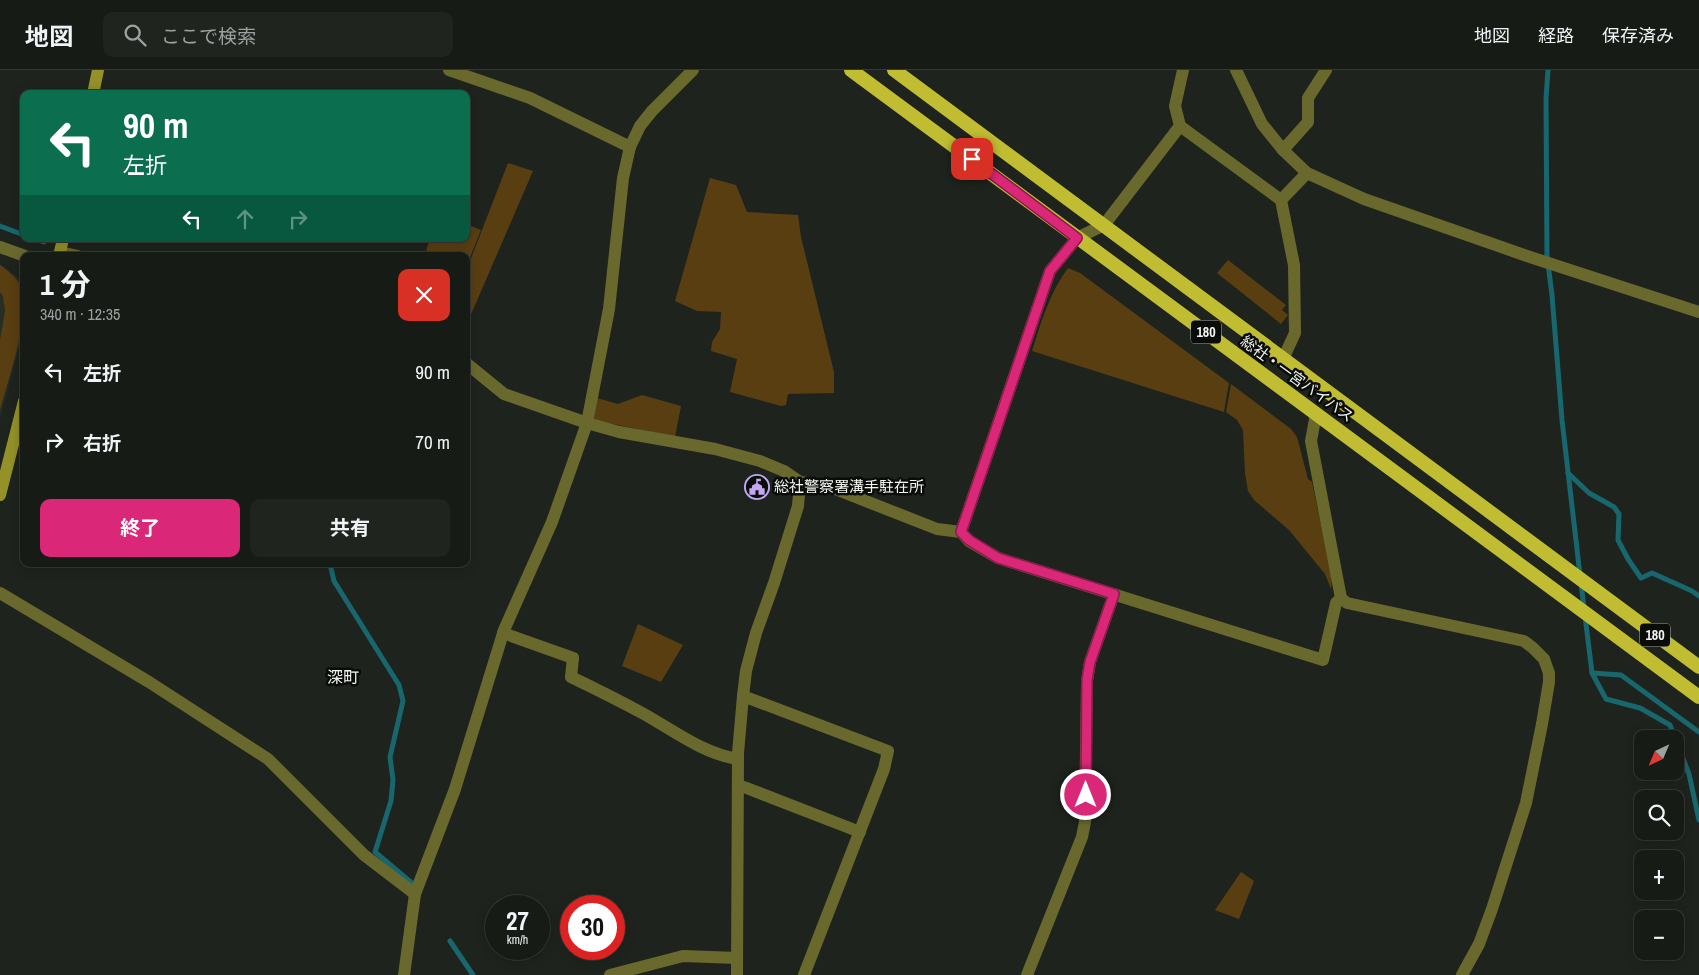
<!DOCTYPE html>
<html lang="ja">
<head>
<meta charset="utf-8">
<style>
	body { margin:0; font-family:"Archivo Narrow","Noto Sans JP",sans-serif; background:#1f241f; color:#f1f3f6; height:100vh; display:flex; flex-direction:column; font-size:19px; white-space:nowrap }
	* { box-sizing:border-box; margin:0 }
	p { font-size:16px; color:#9ea1a1 }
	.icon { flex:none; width:28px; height:28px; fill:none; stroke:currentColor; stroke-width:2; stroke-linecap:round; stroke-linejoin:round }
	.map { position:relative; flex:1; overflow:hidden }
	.side { position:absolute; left:20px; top:182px; width:450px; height:315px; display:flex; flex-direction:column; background:#161b16; border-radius:10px; box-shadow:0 2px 12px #0003,0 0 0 1px #353935 }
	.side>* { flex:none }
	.top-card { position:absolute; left:20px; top:20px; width:450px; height:152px; border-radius:10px; box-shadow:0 2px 12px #0003,0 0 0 1px #353935; background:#0b6e4f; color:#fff; overflow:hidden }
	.needle { width:32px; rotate:224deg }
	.tools { position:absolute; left:1634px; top:660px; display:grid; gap:10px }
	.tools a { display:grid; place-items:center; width:50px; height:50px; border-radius:10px; background:#161b16; box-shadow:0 2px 12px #0003,0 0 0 1px #353935; font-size:25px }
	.speed { position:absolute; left:485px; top:825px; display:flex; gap:10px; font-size:25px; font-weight:700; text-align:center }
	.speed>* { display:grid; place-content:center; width:65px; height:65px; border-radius:50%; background:#161b16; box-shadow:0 2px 12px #0003,0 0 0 1px #353935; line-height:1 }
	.speed small { font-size:12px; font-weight:400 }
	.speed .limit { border:8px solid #d22; background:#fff; color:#111 }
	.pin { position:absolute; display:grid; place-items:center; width:42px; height:42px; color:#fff; margin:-21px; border-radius:10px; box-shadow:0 2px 8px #0006 }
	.me { position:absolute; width:55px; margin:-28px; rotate:0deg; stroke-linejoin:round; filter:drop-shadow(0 0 4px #0008) }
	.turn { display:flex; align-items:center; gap:18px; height:105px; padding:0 20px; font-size:22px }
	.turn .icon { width:65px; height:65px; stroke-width:2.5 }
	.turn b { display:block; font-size:35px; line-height:42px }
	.lanes { display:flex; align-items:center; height:48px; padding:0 20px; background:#0003; justify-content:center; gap:25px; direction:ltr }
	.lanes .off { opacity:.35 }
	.round { display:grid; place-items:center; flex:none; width:52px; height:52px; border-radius:10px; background:#1f241f }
	.head { display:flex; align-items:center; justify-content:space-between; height:85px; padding:0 20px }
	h1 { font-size:30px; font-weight:700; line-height:38px }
	.primary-button { display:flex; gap:10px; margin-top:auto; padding:10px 20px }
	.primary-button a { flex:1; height:58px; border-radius:10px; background:#db2777; color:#fff; font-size:20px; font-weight:700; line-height:58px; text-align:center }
	.primary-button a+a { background:#1f241f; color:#f1f3f6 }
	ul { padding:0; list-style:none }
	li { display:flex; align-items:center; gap:15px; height:70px; padding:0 20px }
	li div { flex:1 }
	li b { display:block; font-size:19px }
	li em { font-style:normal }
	header { display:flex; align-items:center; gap:30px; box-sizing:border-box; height:70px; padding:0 25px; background:#161b16; border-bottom:1px solid #353935 }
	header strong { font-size:24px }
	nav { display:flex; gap:28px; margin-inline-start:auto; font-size:18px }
	.search { width:350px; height:45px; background:#1f241f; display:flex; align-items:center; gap:12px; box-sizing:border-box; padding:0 18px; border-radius:10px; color:#9ea1a1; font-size:19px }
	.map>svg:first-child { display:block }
	.built { fill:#252f23 }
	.green { fill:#593e12 }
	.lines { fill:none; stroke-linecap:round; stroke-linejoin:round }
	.stream { stroke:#18676e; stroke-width:5 }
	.minor { stroke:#6a692d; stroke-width:12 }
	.tertiary { stroke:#6a692d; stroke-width:12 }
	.secondary { stroke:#939127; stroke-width:12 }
	.trunk { stroke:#c0bd32; stroke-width:14 }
	.route-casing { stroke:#8e194d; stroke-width:12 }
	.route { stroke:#db2777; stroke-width:9 }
	.labels { text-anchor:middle; stroke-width:5; stroke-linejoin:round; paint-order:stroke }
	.shield { fill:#0a0c09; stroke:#acafab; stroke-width:1 }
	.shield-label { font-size:14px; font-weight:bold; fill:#f1f5f0 }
	.street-label { font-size:15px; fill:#f1f5f0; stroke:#0a0c09 }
	.poi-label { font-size:15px; fill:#f1f5f0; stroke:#0a0c09; text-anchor:start }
	.neighbourhood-label { font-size:16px; fill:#f1f5f0; stroke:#0a0c09 }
</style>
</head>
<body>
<header>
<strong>地図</strong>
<div class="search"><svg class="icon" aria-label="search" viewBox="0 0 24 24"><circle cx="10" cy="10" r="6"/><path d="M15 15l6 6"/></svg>ここで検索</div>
<nav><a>地図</a><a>経路</a><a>保存済み</a></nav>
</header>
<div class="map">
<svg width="1699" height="905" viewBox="0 0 1699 905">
	<rect width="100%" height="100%" fill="#1e241d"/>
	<path class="built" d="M0,194L17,207L24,218V258L0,348Z"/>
	<g class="green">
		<path d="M508,93L533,101L466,256V196H468Z"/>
		<path d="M710,108L736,115L747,142L798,145L801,167L834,302V323L788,324L786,335L781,336L730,322L737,289L711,281L712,272L720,259L721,242L697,241L675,231Z"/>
		<path d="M466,154L481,160L467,195L466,186H442L426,181L430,169H466Z"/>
		<path d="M1228,190L1286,235L1282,240L1288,245L1281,254L1217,203Z"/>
		<path d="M0,195C9,201 20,211 23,221C29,251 8,310 0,340V270L5,241L3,226L0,222Z"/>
		<path d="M1068,198L1080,203L1229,313L1224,342L1032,281C1041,252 1050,222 1068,198Z"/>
		<path d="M1231,314L1291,359L1297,367L1308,409L1312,412L1332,507L1331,519L1325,504L1289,460L1254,430L1248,421L1245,403L1243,360L1237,350L1226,342Z"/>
		<path d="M642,325L681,336L675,367L594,350L597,328L618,334Z"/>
		<path d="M638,554L683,575L661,612L622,596Z"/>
		<path d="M1241,802L1254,811L1239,849L1215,840Z"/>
	</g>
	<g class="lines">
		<g class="stream">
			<path d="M1548,0L1546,29L1547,186L1552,225L1562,350L1580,505"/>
			<path d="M0,156L24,165"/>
			<path d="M35,169L44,172"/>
			<path d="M1568,403L1589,423L1614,437L1619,444L1618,470L1628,489L1641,508L1652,503L1692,521L1699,526"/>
			<path d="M330,494L334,511L399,615L403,631L390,687L393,710L391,731L375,782L413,814"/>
			<path d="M1581,513L1592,603L1606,629L1640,638L1670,655L1689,704L1699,750"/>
			<path d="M1592,603L1621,605L1699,662"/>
			<path d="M450,871L473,905"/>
		</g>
		<g class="minor">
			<path d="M449,0L530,28L630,77"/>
			<path d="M1236,0L1262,54L1283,80L1307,103L1364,129L1527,186L1699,242"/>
			<path d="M1180,56L1281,130"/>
			<path d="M1283,80L1308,52V28L1326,0"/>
			<path d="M60,182L78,186"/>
			<path d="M1283,289L1295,263L1294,195L1281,130L1307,103"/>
			<path d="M466,293L504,324L587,353L619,362L715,379L760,391L784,401L800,412L825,415L937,459L961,462L969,471L998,488L1323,590L1336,533L1341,528"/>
			<path d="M1316,344L1311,371L1341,528L1347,533L1524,571L1533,578L1544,589L1549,603V612L1542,654L1526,733L1492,839L1479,874L1462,905"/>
			<path d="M961,462L1050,201L1077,168L1104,155L1180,56L1175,36L1183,0"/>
			<path d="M0,523L149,612L268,689L364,785L415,824"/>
			<path d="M503,563L573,588L571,607C596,619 620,631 644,644C674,661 704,684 738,689"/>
			<path d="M743,626L888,681L884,699L804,905"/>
			<path d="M739,717H744L860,762"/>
			<path d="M404,905L415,824L455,719L504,560L552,452L587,353L609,239L623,108L630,77L640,56L652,41L693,0"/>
			<path d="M610,905L683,886L737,888"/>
			<path d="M737,905L738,683L743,626L746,601L756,563L774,513L798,436L800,412"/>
			<path d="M1027,905L1082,767L1085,752L1087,611L1090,592L1114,524"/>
		</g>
		<path class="tertiary" d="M0,177L25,186"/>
		<g class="secondary">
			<path d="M93,24L98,0"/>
			<path d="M59,186L63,169"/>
			<path d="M0,425L24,331"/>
		</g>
		<g class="trunk">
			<path d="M851,0L1699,627"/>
			<path d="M894,0L1699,597"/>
		</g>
	</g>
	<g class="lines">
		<defs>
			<path id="route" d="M972,89L1077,168L1050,201L961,462L969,470L998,488L1114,524L1090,592L1087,610L1086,725"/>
		</defs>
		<use href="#route" class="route-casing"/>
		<use href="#route" class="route"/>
	</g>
	<defs>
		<symbol id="civic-ring" viewBox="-11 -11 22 22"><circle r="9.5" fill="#0a0c09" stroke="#c3a7f2" stroke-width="1.5"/><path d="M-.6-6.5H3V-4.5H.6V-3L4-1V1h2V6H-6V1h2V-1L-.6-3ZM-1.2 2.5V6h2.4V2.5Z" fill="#c3a7f2"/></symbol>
	</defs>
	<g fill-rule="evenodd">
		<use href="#civic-ring" x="743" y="403" width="28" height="28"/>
	</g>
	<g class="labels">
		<g class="shield">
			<rect x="1191" y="250.5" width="30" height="23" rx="4"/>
			<rect x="1640" y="553.5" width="30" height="23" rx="4"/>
		</g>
		<g class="shield-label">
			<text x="1206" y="267">180</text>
			<text x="1655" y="570">180</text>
		</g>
		<g class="street-label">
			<text transform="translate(1297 309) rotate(36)" y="5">総社・一宮バイパス</text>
		</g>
		<g class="poi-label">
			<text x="774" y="422">総社警察署溝手駐在所</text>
		</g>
		<g class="neighbourhood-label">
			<text x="343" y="613">深町</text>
		</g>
	</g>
</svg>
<div class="tools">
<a><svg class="needle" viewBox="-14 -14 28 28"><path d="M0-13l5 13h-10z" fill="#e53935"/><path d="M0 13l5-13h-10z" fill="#9ea1a1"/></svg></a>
<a><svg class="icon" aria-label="search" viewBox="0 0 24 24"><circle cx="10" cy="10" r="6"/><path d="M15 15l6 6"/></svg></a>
<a>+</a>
<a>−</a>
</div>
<div class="speed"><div>27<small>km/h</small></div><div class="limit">30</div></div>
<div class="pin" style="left:972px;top:89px;background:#d93025"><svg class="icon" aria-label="arrive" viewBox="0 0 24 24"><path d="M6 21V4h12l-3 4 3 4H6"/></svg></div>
<svg class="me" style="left:1086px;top:725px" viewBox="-20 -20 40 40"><circle r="17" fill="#db2777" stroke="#fff" stroke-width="3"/><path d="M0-11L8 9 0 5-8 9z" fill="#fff"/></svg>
<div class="top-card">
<div class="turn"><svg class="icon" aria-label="left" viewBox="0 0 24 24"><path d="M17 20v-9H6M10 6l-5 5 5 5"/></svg><div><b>90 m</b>左折</div></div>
<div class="lanes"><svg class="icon" aria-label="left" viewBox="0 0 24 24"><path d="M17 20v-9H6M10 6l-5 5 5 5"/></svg><svg class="icon off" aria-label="ahead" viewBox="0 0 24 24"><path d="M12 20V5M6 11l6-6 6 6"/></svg><svg class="icon off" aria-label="right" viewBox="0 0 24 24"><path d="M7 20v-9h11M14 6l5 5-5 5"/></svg></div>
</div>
<section class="side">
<div class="head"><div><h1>1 分</h1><p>340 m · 12:35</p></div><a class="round" style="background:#d93025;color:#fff"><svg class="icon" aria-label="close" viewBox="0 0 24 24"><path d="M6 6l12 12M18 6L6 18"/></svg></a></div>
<ul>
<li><svg class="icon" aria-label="left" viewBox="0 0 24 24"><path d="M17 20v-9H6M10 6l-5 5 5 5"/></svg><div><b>左折</b></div><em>90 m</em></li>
<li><svg class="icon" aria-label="right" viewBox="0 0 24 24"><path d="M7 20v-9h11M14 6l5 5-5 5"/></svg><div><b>右折</b></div><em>70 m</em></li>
</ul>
<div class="primary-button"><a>終了</a><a>共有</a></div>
</section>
</div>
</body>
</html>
